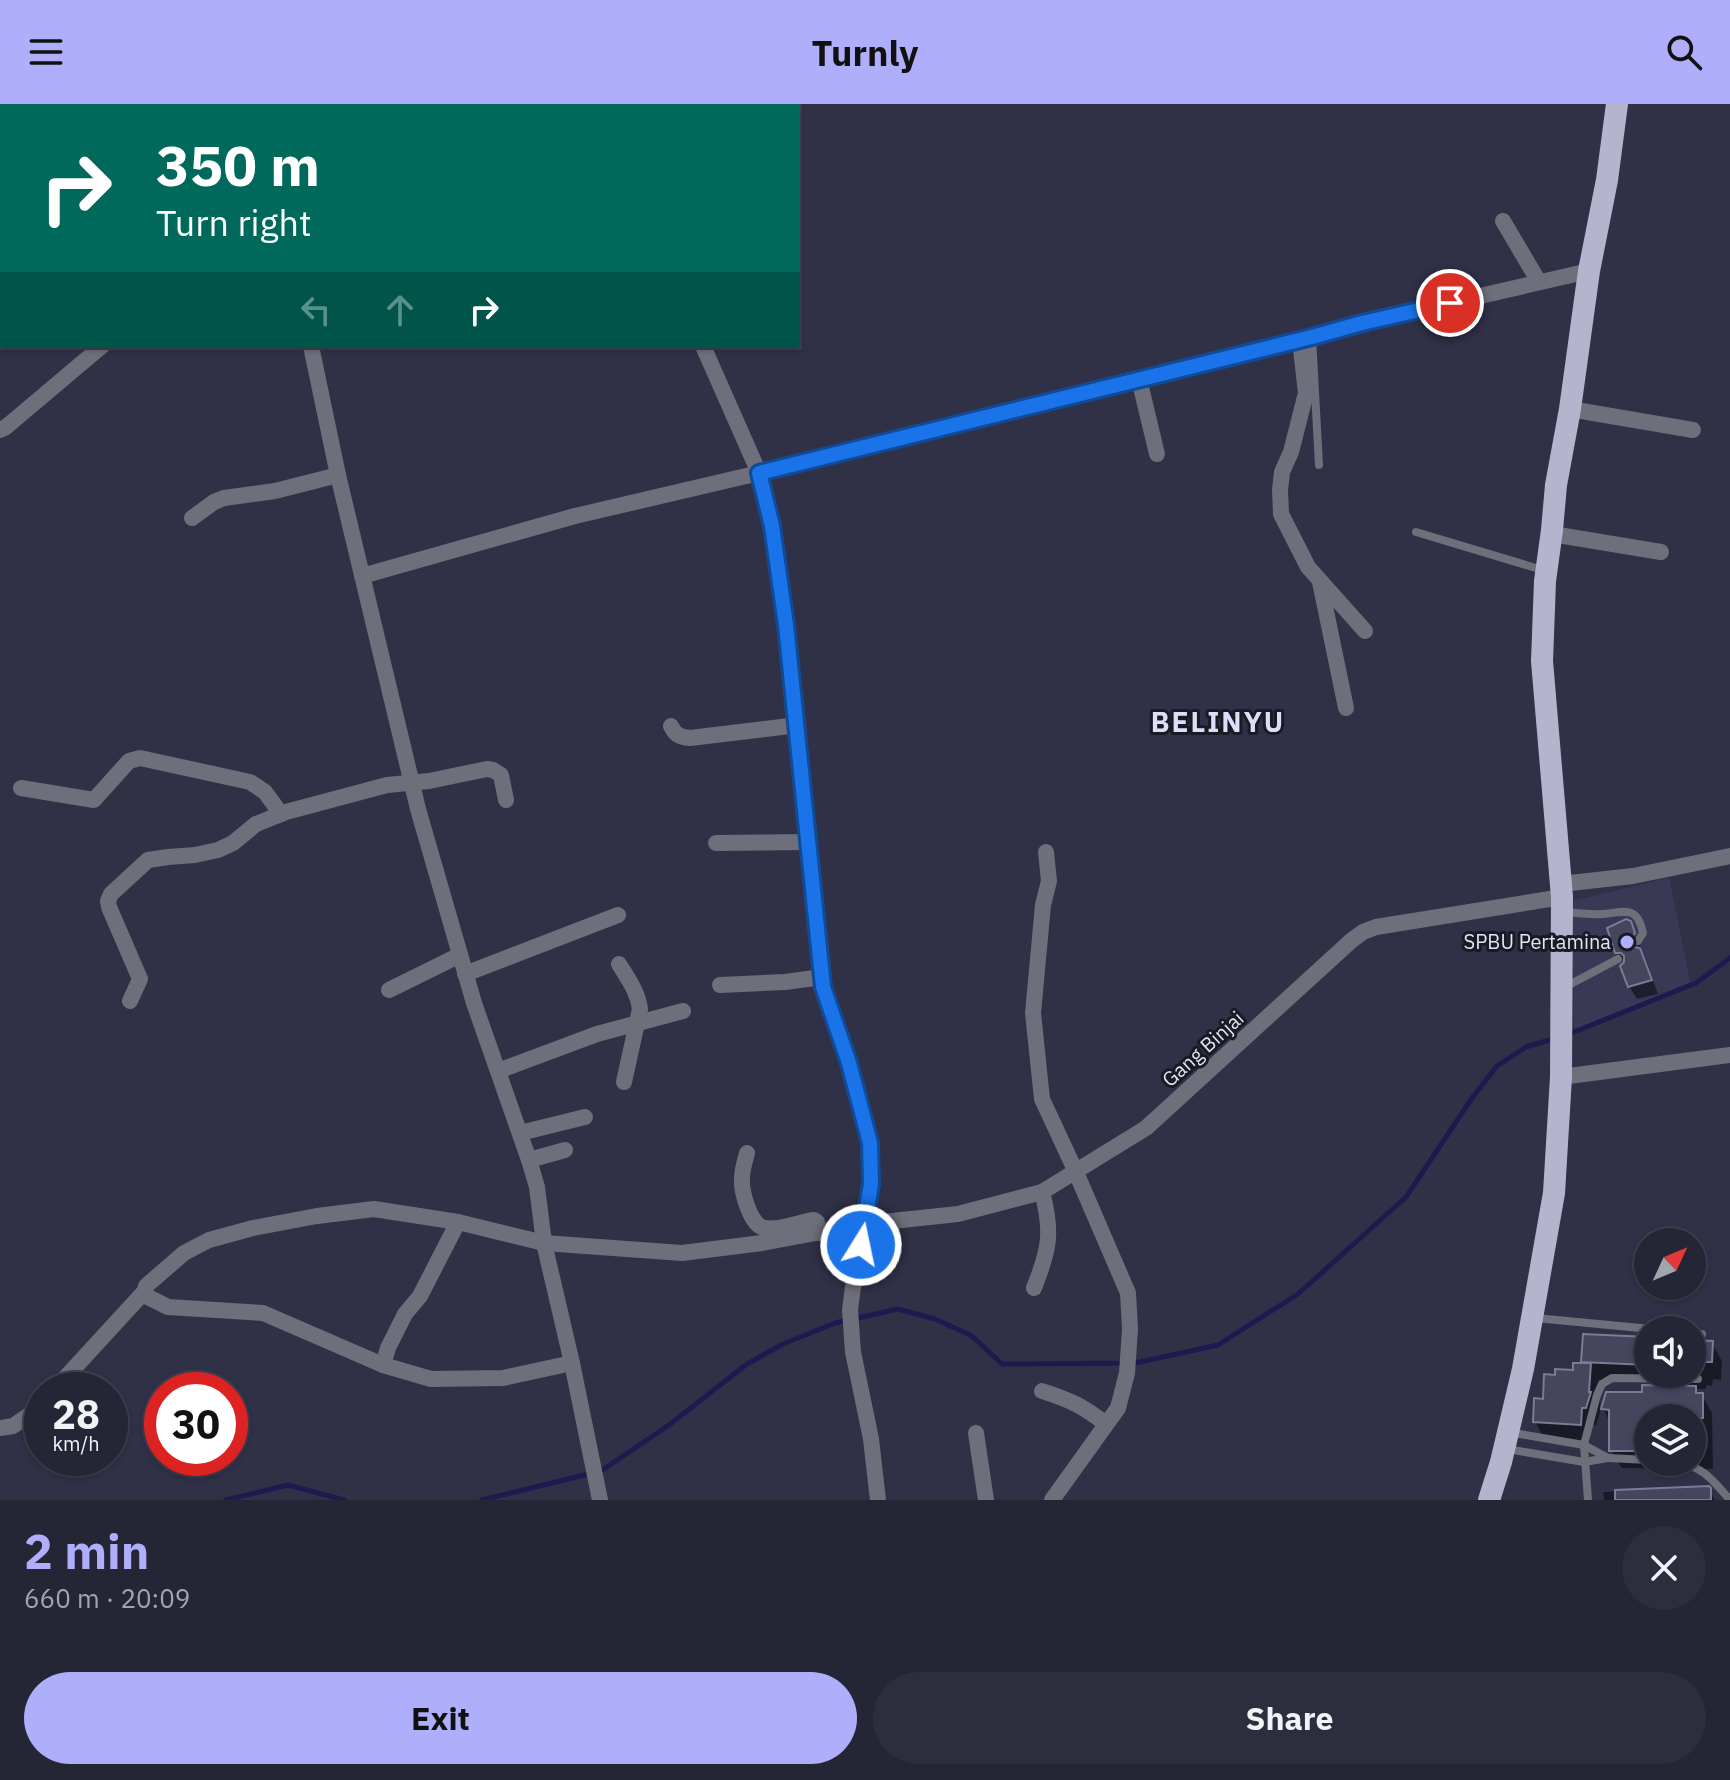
<!DOCTYPE html>
<html lang="en">
<head>
<meta charset="utf-8">
<style>
	body { margin:0; font-family:"IBM Plex Sans",sans-serif; background:#2c2d3d; color:#f1f3f6; height:100vh; display:flex; flex-direction:column; font-size:30px; white-space:nowrap }
	* { box-sizing:border-box; margin:0 }
	p { font-size:26px; color:#a3a5ad }
	.icon { flex:none; width:44px; height:44px; fill:none; stroke:currentColor; stroke-width:2; stroke-linecap:round; stroke-linejoin:round }
	.map { position:relative; height:1396px; overflow:hidden }
	.panel { display:flex; flex-direction:column; background:#242535; flex:1 }
	.panel>* { flex:none }
	.hud { position:absolute; left:0px; top:0px; width:800px; height:244px; box-shadow:0 2px 6px #0004,0 0 0 2px #414250; background:#00695c; color:#fff; overflow:hidden }
	.needle { width:52px; rotate:46deg }
	.tools { position:absolute; left:1634px; top:1124px; display:grid; gap:16px }
	.tools a { display:grid; place-items:center; width:72px; height:72px; border-radius:50%; background:#242535; box-shadow:0 2px 6px #0004,0 0 0 2px #414250; font-size:40px }
	.speed { position:absolute; left:24px; top:1268px; display:flex; gap:16px; font-size:40px; font-weight:700; text-align:center }
	.speed>* { display:grid; place-content:center; width:104px; height:104px; border-radius:50%; background:#242535; box-shadow:0 2px 6px #0004,0 0 0 2px #414250; line-height:1 }
	.speed small { font-size:20px; font-weight:400 }
	.speed .limit { border:12px solid #d22; background:#fff; color:#111 }
	.pin { position:absolute; display:grid; place-items:center; width:68px; height:68px; color:#fff; margin:-34px; border:4px solid #fff; border-radius:50%; box-shadow:0 2px 8px #0007 }
	.me { position:absolute; width:88px; margin:-44px; rotate:10deg; stroke-linejoin:round; filter:drop-shadow(0 0 6px #0008) }
	.turn { display:flex; align-items:center; gap:28px; height:168px; padding:0 24px; font-size:36px }
	.turn .icon { width:104px; height:104px; stroke-width:2.5 }
	.turn b { display:block; font-size:56px; line-height:68px }
	.lanes { display:flex; align-items:center; height:76px; padding:0 24px; background:#0003; justify-content:center; gap:40px; direction:ltr }
	.lanes .off { opacity:.35 }
	.round { display:grid; place-items:center; flex:none; width:84px; height:84px; border-radius:42px; background:#2c2d3d }
	.overview { display:flex; align-items:center; justify-content:space-between; height:136px; padding:0 24px }
	h1 { font-size:48px; font-weight:700; line-height:60px; color:#aeaefb }
	.action { display:flex; gap:16px; margin-top:auto; padding:16px 24px }
	.action a { flex:1; height:92px; border-radius:48px; background:#aeaefb; color:#111; font-size:32px; font-weight:700; line-height:92px; text-align:center }
	.action a+a { background:#2c2d3d; color:#f1f3f6 }
	header { display:flex; justify-content:space-between; align-items:center; height:104px; padding:0 24px; background:#aeaefb; color:#111; font-size:36px; font-weight:700 }
	.map>svg:first-child { display:block }
	.built { fill:#393956 }
	.shadow { fill:#0007; fill-rule:evenodd }
	.lines { fill:none; stroke-linecap:round; stroke-linejoin:round }
	.stream { stroke:#201950; stroke-width:5 }
	.building { fill:#45455d; stroke:#7a7b95; stroke-width:2 }
	.service { stroke:#6e6f7a; stroke-width:8 }
	.minor { stroke:#6e6f7a; stroke-width:16 }
	.tertiary { stroke:#6e6f7a; stroke-width:16 }
	.trunk { stroke:#b4b4ce; stroke-width:22 }
	.route-casing { stroke:#114b97; stroke-width:20 }
	.route { stroke:#1a73e8; stroke-width:14 }
	.poi-dot { fill:#aeaefb; stroke:#1a1a24; stroke-width:3 }
	.labels { text-anchor:middle; stroke-width:6; stroke-linejoin:round; paint-order:stroke }
	.poi-label { font-size:20px; fill:#e3e4f3; stroke:#1a1a24; text-anchor:end }
	.street-label { font-size:20px; fill:#e3e4f3; stroke:#1a1a24 }
	.district-label { font-size:28px; font-weight:bold; letter-spacing:2px; fill:#dcdefa; stroke:#1a1a24 }
</style>
</head>
<body>
<header><svg class="icon" aria-label="menu" viewBox="0 0 24 24"><path d="M4 6h16M4 12h16M4 18h16"/></svg>Turnly<svg class="icon" aria-label="search" viewBox="0 0 24 24"><circle cx="10" cy="10" r="6"/><path d="M15 15l6 6"/></svg></header>
<div class="map">
<svg width="1730" height="1396" viewBox="0 0 1730 1396">
	<rect width="100%" height="100%" fill="#303147"/>
	<path class="built" d="M1669,774L1690,878L1574,927L1572,797Z"/>
	<g class="shadow">
		<path d="M1628,818L1641,843L1639,846L1647,859L1658,890L1637,895L1629,882L1625,860L1617,848Z"/>
		<path d="M1648,1235V1270H1692V1238L1712,1239L1722,1257L1721,1276L1713,1275L1712,1282L1706,1281V1285H1696L1699,1291H1702L1712,1309L1713,1365L1622,1364L1611,1346V1320L1603,1305L1644,1290L1654,1284L1651,1278L1598,1276L1600,1279V1308L1596,1321H1591L1590,1338L1545,1336L1535,1318L1545,1297L1574,1268L1585,1261L1583,1257ZM1648,1314H1692V1358H1648Z"/>
		<path d="M1708,1384L1715,1396H1604L1603,1388Z"/>
	</g>
	<g class="lines">
		<g class="stream">
			<path d="M1569,930L1696,879L1730,854"/>
			<path d="M226,1396L288,1381L344,1396"/>
			<path d="M482,1396L601,1367L669,1321L747,1260L783,1240L835,1219L898,1205L935,1215L972,1232L1002,1260L1135,1259L1218,1241L1298,1190L1406,1093L1472,994L1497,962L1526,943L1556,934"/>
		</g>
	</g>
	<g class="building">
		<path d="M1626,815L1631,817L1635,829L1632,834V840L1635,843L1640,844L1652,876L1628,883L1620,862L1624,858V852L1621,849H1615L1607,824Z"/>
		<path d="M1583,1230L1648,1233V1261L1581,1258Z"/>
		<path d="M1692,1236L1713,1237L1712,1258H1703V1264H1692Z"/>
		<path d="M1573,1259H1591L1589,1288H1591L1586,1304H1582L1581,1321L1533,1318L1534,1294L1543,1295L1544,1270L1555,1271V1265L1573,1266Z"/>
		<path d="M1642,1281L1696,1282V1289H1703V1314H1648V1347H1609V1306L1601,1305L1606,1288H1642Z"/>
		<path d="M1709,1382L1711,1384V1396H1615V1386Z"/>
	</g>
	<g class="lines">
		<g class="service">
			<path d="M1312,233L1319,361"/>
			<path d="M1416,428L1546,467"/>
			<path d="M1563,808C1576,809 1590,811 1603,810C1625,808 1637,801 1643,829L1638,837"/>
			<path d="M1565,883L1618,855"/>
			<path d="M1536,1214L1661,1226"/>
			<path d="M1692,1229L1702,1230"/>
			<path d="M1507,1345L1584,1358L1608,1354L1584,1341L1508,1328"/>
			<path d="M1608,1354L1648,1356"/>
			<path d="M1674,1358C1702,1361 1712,1375 1730,1396"/>
			<path d="M1588,1396L1584,1341L1597,1291L1602,1280L1612,1274L1698,1275"/>
		</g>
		<g class="minor">
			<path d="M251,0L252,2"/>
			<path d="M595,0L596,2"/>
			<path d="M49,2L53,0"/>
			<path d="M687,2L688,0"/>
			<path d="M0,20L2,19"/>
			<path d="M1503,117L1539,178"/>
			<path d="M1300,236L1306,289L1291,348L1282,368L1280,386L1281,410L1308,463L1365,527"/>
			<path d="M311,242L338,371L418,705L474,899L529,1056L537,1083L544,1139L572,1259L600,1396"/>
			<path d="M703,242L759,369L772,422L798,621L805,714L823,883L849,959L870,1039L871,1080L853,1183L850,1206L853,1248L871,1335L878,1396"/>
			<path d="M1139,275L1157,350"/>
			<path d="M1570,305L1693,326"/>
			<path d="M0,326L6,323L102,242"/>
			<path d="M192,414L214,398L224,394L275,387L338,371"/>
			<path d="M1552,430L1661,448"/>
			<path d="M362,472L575,412L759,369L1312,233L1362,219L1589,167"/>
			<path d="M1320,478L1346,604"/>
			<path d="M671,622C675,631 680,633 690,634L798,621"/>
			<path d="M21,684L94,696L129,657L140,654L250,678L265,688L281,710"/>
			<path d="M716,739L807,738"/>
			<path d="M1046,748L1049,777L1043,801L1033,909L1042,995L1075,1066L1128,1189L1130,1225L1127,1269L1118,1304L1052,1396"/>
			<path d="M619,860C628,875 638,888 640,905L624,978"/>
			<path d="M465,870L618,811"/>
			<path d="M720,881L785,878L822,873"/>
			<path d="M389,886L460,851"/>
			<path d="M130,897L140,875L109,803L108,797L111,790L148,756L168,753L195,751L218,746L233,739L256,720L286,708L387,681L429,677L487,665L493,666L501,671L506,696"/>
			<path d="M498,967L597,930L683,907"/>
			<path d="M1561,973L1730,951"/>
			<path d="M520,1029L585,1013"/>
			<path d="M747,1049C745,1057 742,1066 742,1074C741,1087 750,1121 764,1124C781,1127 798,1118 814,1116L817,1118L819,1129"/>
			<path d="M529,1056L565,1046"/>
			<path d="M1034,1184C1049,1146 1053,1129 1042,1088"/>
			<path d="M572,1259L503,1274L431,1275L383,1261L263,1209L168,1203L148,1193L145,1187L146,1182L184,1149L209,1136L253,1124L317,1112L374,1105L458,1118L544,1139L682,1149L762,1139L864,1120L958,1110L1042,1088L1146,1024L1352,836L1363,828L1376,823L1562,793"/>
			<path d="M383,1261L388,1244L405,1210L420,1192L458,1118"/>
			<path d="M54,1286L145,1187"/>
			<path d="M1042,1287C1070,1296 1083,1302 1106,1320"/>
			<path d="M0,1324L13,1322L42,1302"/>
			<path d="M976,1329L986,1396"/>
		</g>
		<path class="tertiary" d="M1561,780L1633,772L1730,752"/>
		<path class="trunk" d="M1489,1396L1501,1358L1523,1265L1554,1089L1561,973L1562,793L1542,557L1545,477L1552,426L1556,381L1570,305L1589,167L1607,76L1617,0"/>
	</g>
	<g class="lines">
		<defs>
			<path id="route" d="M861,1141L871,1080L870,1039L849,959L823,883L786,521L772,422L759,369L1312,233L1362,219L1450,199"/>
		</defs>
		<use href="#route" class="route-casing"/>
		<use href="#route" class="route"/>
	</g>
	<circle class="poi-dot" cx="1627" cy="838" r="8"/>
	<g class="labels">
		<g class="poi-label">
			<text x="1611" y="845">SPBU Pertamina</text>
		</g>
		<g class="street-label">
			<text transform="translate(1203 945) rotate(-42)" y="7">Gang Binjai</text>
		</g>
		<g class="district-label">
			<text x="1218" y="628">BELINYU</text>
		</g>
	</g>
</svg>
<div class="tools">
<a><svg class="needle" viewBox="-14 -14 28 28"><path d="M0-13l5 13h-10z" fill="#e53935"/><path d="M0 13l5-13h-10z" fill="#a3a5ad"/></svg></a>
<a><svg class="icon" aria-label="sound" viewBox="0 0 24 24"><path d="M4 9h4l5-4v14l-5-4H4zM17 9q2 3 0 6"/></svg></a>
<a><svg class="icon" aria-label="layers" viewBox="0 0 24 24"><path d="M12 4l9 5-9 5-9-5zM3 14l9 5 9-5"/></svg></a>
</div>
<div class="speed"><div>28<small>km/h</small></div><div class="limit">30</div></div>
<div class="pin" style="left:1450px;top:199px;background:#d93025"><svg class="icon" aria-label="arrive" viewBox="0 0 24 24"><path d="M6 21V4h12l-3 4 3 4H6"/></svg></div>
<svg class="me" style="left:861px;top:1141px" viewBox="-20 -20 40 40"><circle r="17" fill="#1a73e8" stroke="#fff" stroke-width="3"/><path d="M0-11L8 9 0 5-8 9z" fill="#fff"/></svg>
<div class="hud">
<div class="turn"><svg class="icon" aria-label="right" viewBox="0 0 24 24"><path d="M7 20v-9h11M14 6l5 5-5 5"/></svg><div><b>350 m</b>Turn right</div></div>
<div class="lanes"><svg class="icon off" aria-label="left" viewBox="0 0 24 24"><path d="M17 20v-9H6M10 6l-5 5 5 5"/></svg><svg class="icon off" aria-label="ahead" viewBox="0 0 24 24"><path d="M12 20V5M6 11l6-6 6 6"/></svg><svg class="icon" aria-label="right" viewBox="0 0 24 24"><path d="M7 20v-9h11M14 6l5 5-5 5"/></svg></div>
</div>
</div>
<section class="panel">
<div class="overview"><div><h1>2 min</h1><p>660 m · 20:09</p></div><a class="round"><svg class="icon" aria-label="close" viewBox="0 0 24 24"><path d="M6 6l12 12M18 6L6 18"/></svg></a></div>
<div class="action"><a>Exit</a><a>Share</a></div>
</section>
</body>
</html>
